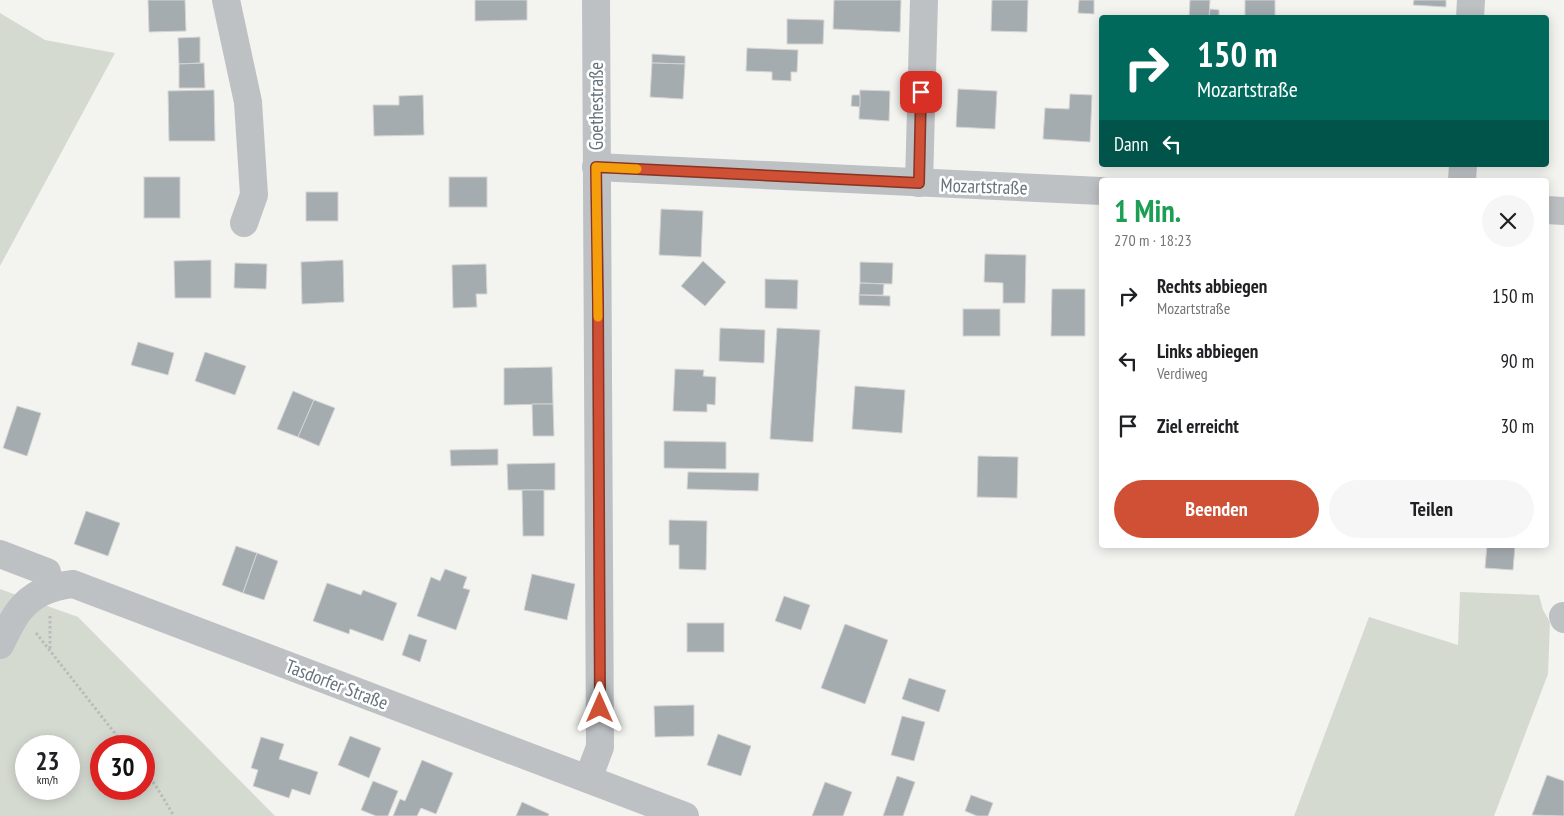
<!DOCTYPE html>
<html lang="de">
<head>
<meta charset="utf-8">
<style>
	body { margin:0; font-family:"PT Sans Narrow",sans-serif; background:#f6f6f6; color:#202124; height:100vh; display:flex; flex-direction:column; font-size:19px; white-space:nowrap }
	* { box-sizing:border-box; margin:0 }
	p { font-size:16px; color:#757577 }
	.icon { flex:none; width:28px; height:28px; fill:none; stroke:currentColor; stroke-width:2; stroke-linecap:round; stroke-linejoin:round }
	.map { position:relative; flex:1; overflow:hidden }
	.sheet { position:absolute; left:1099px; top:178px; width:450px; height:370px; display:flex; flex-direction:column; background:#fff; border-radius:5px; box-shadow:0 2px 12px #0003 }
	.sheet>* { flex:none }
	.guide { position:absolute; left:1099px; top:15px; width:450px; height:152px; border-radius:5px; box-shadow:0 2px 12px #0003; background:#00695c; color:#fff; overflow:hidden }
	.speed { position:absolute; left:15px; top:735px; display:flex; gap:10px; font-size:25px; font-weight:700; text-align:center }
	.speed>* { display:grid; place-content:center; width:65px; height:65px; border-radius:50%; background:#fff; box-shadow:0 2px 12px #0003; line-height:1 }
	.speed small { font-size:12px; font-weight:400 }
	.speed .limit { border:8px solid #d22; background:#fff; color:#111 }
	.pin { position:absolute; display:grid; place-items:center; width:42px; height:42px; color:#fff; margin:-21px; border-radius:10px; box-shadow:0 2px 8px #0006 }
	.me { position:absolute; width:55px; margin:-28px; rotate:0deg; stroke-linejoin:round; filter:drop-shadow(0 0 4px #0008) }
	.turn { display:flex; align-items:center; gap:18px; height:105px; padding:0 15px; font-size:22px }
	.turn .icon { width:65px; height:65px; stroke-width:2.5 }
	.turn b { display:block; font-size:35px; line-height:42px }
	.then { display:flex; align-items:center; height:48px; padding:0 15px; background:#0003; gap:10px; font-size:19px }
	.round { display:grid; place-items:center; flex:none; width:52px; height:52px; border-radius:26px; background:#f6f6f6 }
	.head { display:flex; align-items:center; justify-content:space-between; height:85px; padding:0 15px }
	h1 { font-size:30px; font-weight:700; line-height:38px; color:#1e9e55 }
	.primary-button { display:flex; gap:10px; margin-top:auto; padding:10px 15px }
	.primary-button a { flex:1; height:58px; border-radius:30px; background:#cf5035; color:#fff; font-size:20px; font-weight:700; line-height:58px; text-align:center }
	.primary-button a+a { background:#f6f6f6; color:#202124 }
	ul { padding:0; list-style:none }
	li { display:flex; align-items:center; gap:15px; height:65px; padding:0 15px }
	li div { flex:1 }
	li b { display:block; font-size:19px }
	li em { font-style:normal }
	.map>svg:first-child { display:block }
	.green { fill:#d5dad1; fill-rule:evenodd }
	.building { fill:#a5acaf; stroke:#d5d4d3 }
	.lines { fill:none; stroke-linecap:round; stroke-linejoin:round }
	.path { stroke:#b9bbbd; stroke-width:3; stroke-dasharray:2.5 2.5; stroke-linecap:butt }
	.minor { stroke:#bdc1c3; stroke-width:28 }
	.route-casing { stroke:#873422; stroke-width:12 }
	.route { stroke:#cf5035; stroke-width:9 }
	.slow { stroke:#f59e0b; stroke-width:9 }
	.labels { text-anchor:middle; stroke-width:5; stroke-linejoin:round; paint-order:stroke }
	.street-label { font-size:19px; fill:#66747d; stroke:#fff }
</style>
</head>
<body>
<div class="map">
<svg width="1564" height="816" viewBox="0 0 1564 816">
	<rect width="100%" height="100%" fill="#f3f3f0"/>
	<g class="green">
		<path d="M0,13L45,40L115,53L0,266Z"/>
		<path d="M0,589L78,617L275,816H0ZM26,746H69V789H26ZM101,746H144V789H101Z"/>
		<path d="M1460,592L1539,595L1543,610L1550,622L1548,674L1494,816H1294L1369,617L1458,645Z"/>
	</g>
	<g class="building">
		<path d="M148,0H185L186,31L149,32Z"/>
		<path d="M475,0H527V20L475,21Z"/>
		<path d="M834,0H901L900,32L833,29Z"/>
		<path d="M992,0H1028L1027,32L991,31Z"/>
		<path d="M1079,0H1094V14L1078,13Z"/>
		<path d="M1190,0H1210L1209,18H1189Z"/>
		<rect x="1245" y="0" width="30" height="18"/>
		<path d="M1414,0H1446V7L1413,5Z"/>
		<path d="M1210,9L1219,10V18H1209Z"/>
		<path d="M787,19L824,20L823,44H787Z"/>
		<path d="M200,37V63L179,64L178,38Z"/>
		<path d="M747,48L798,50L797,72H791V81L772,80V72L746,71Z"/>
		<path d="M652,54L685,56V64L652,63Z"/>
		<path d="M204,63L205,88H179V64Z"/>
		<path d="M652,63L685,64L683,99L650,97Z"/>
		<path d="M958,89L997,91L995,129L956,127Z"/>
		<path d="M214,90L215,141H169L168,91Z"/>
		<path d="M860,90L890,91L889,121L859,119Z"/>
		<path d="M1070,94L1092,95L1090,142L1043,139L1045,108L1069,109Z"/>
		<path d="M423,95L424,135L374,136L373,105H399V96Z"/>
		<path d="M852,95H860V107L851,106Z"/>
		<rect x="144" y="177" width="36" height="41"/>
		<rect x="449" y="177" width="38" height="30"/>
		<rect x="306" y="192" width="32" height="29"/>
		<path d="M661,209L703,211L701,257L659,255Z"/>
		<path d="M985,254L1026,255L1025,303H1003V283L984,282Z"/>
		<path d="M211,260V298H175L174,261Z"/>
		<path d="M343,260L344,302L302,304L301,262Z"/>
		<path d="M703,261L726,282L705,306L681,286Z"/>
		<path d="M860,262L893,263L892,284L860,283Z"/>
		<path d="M235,263L267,264L266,289L234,288Z"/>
		<path d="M486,264L487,294H476L477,307L453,308L452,265Z"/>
		<path d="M765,279L798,280L797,309L765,308Z"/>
		<path d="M860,283L884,284L883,295H859Z"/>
		<path d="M1052,289H1085V336H1051Z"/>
		<path d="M859,295L890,296V306L859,305Z"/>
		<rect x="963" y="309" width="37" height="27"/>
		<path d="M720,328L765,330L764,363L719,361Z"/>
		<path d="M777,328L820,330L813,442L770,439Z"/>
		<path d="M138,342L174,353L168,375L131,365Z"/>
		<path d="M205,352L246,366L235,395L195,381Z"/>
		<path d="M552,367L553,404L504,405V368Z"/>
		<path d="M675,369L704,370L703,376L716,377L715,405L707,404V412L673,411Z"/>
		<path d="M855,386L905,390L902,433L852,429Z"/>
		<path d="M293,391L314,400L298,437L277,429Z"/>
		<path d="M314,400L335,408L319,446L298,437Z"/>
		<path d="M532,404H553L554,436H533Z"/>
		<path d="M17,406L41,413L27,456L3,448Z"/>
		<path d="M664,441L726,442V469L664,468Z"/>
		<path d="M498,449V465L451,466L450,450Z"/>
		<path d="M978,456L1018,457L1017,498L977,497Z"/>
		<path d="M555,463V490H508L507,464Z"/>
		<path d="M688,472L759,473L758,491L687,489Z"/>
		<path d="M522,490H544V536H523Z"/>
		<path d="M86,511L120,523L108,556L74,544Z"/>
		<path d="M669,520L707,521L706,570L679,569V545H669Z"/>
		<path d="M1487,545H1515L1513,570L1485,568Z"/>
		<path d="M236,546L257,553L243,593L222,585Z"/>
		<path d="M257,553L278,561L264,600L243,593Z"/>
		<path d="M445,569L467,577L463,588L470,590L456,630L417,616L431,577L440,581Z"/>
		<path d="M532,574L575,584L567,620L524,610Z"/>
		<path d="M327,583L361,595L363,590L397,603L383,641L350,629L349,634L313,621Z"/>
		<path d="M784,596L810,605L801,630L775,621Z"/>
		<rect x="687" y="623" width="37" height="29"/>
		<path d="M845,624L888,640L865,704L821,688Z"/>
		<path d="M409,634L427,640L420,662L402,655Z"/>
		<path d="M909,678L946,690L939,712L902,699Z"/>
		<path d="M694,705V736L655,737L654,706Z"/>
		<path d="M902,716L925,722L914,761L891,755Z"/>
		<path d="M718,734L751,746L741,776L707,765Z"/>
		<path d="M350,736L381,748L369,778L338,765Z"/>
		<path d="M261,737L284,744L279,759L318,772L310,795L292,789L289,798L253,786L258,770L251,768Z"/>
		<path d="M422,760L453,773L436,814L421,808L417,816H393L400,799L405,801Z"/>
		<path d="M1547,775L1564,781V816L1532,815Z"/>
		<path d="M897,776L915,782L903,816H883Z"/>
		<path d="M373,781L398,791L388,816H376L361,810Z"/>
		<path d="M825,782L852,792L843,816H812Z"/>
		<path d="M971,795L993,803L988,816H977L965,811Z"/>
		<path d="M522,802L549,814L548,816H516Z"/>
	</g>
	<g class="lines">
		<g class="path">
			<path d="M50,616V650"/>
			<path d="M36,633L125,746"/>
			<path d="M144,770L156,786L174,816"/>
		</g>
		<g class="minor">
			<path d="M226,0L248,102L254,195L244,223"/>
			<path d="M1470,18L1471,0"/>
			<path d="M596,167L1101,191"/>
			<path d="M1462,180L1463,165"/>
			<path d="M919,183L924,0"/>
			<path d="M1546,210L1564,211"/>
			<path d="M0,554L47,572L50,588"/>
			<path d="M1563,616L1564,619"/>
			<path d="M0,645C6,634 11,621 19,611C32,594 52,586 73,584L685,816"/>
			<path d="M588,779L600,747L596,0"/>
		</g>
	</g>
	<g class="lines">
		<defs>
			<path id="route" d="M600,708L598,302L596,167L919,183L921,92"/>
		</defs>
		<use href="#route" class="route-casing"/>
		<use href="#route" class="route"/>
		<path class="slow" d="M598,317L596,167L637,169"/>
	</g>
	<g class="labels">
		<g class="street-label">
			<text transform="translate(596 106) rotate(-90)" y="7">Goethestraße</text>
			<text transform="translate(984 186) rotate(2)" y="7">Mozartstraße</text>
			<text transform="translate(337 684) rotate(21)" y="7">Tasdorfer Straße</text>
		</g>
	</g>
</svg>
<div class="speed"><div>23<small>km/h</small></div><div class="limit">30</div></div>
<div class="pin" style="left:921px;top:92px;background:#d93025"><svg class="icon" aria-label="arrive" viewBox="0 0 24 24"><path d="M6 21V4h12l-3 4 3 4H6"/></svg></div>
<svg class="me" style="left:600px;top:708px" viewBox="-20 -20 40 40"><path d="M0-17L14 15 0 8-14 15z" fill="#cf5035" stroke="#fff" stroke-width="4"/></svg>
<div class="guide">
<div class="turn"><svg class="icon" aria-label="right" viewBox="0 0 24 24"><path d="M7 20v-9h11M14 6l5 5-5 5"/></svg><div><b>150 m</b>Mozartstraße</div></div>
<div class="then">Dann<svg class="icon" aria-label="left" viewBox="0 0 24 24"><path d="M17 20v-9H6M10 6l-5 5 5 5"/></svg></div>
</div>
<section class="sheet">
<div class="head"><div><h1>1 Min.</h1><p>270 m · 18:23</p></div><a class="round"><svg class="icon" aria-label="close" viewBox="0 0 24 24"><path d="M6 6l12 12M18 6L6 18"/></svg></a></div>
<ul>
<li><svg class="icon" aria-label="right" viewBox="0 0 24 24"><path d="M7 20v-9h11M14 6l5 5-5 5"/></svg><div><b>Rechts abbiegen</b><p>Mozartstraße</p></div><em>150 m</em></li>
<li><svg class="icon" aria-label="left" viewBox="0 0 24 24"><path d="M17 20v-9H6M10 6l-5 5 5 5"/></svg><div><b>Links abbiegen</b><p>Verdiweg</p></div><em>90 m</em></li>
<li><svg class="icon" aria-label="arrive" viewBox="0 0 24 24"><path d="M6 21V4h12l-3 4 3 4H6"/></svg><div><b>Ziel erreicht</b></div><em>30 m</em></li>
</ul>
<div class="primary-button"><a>Beenden</a><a>Teilen</a></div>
</section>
</div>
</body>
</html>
